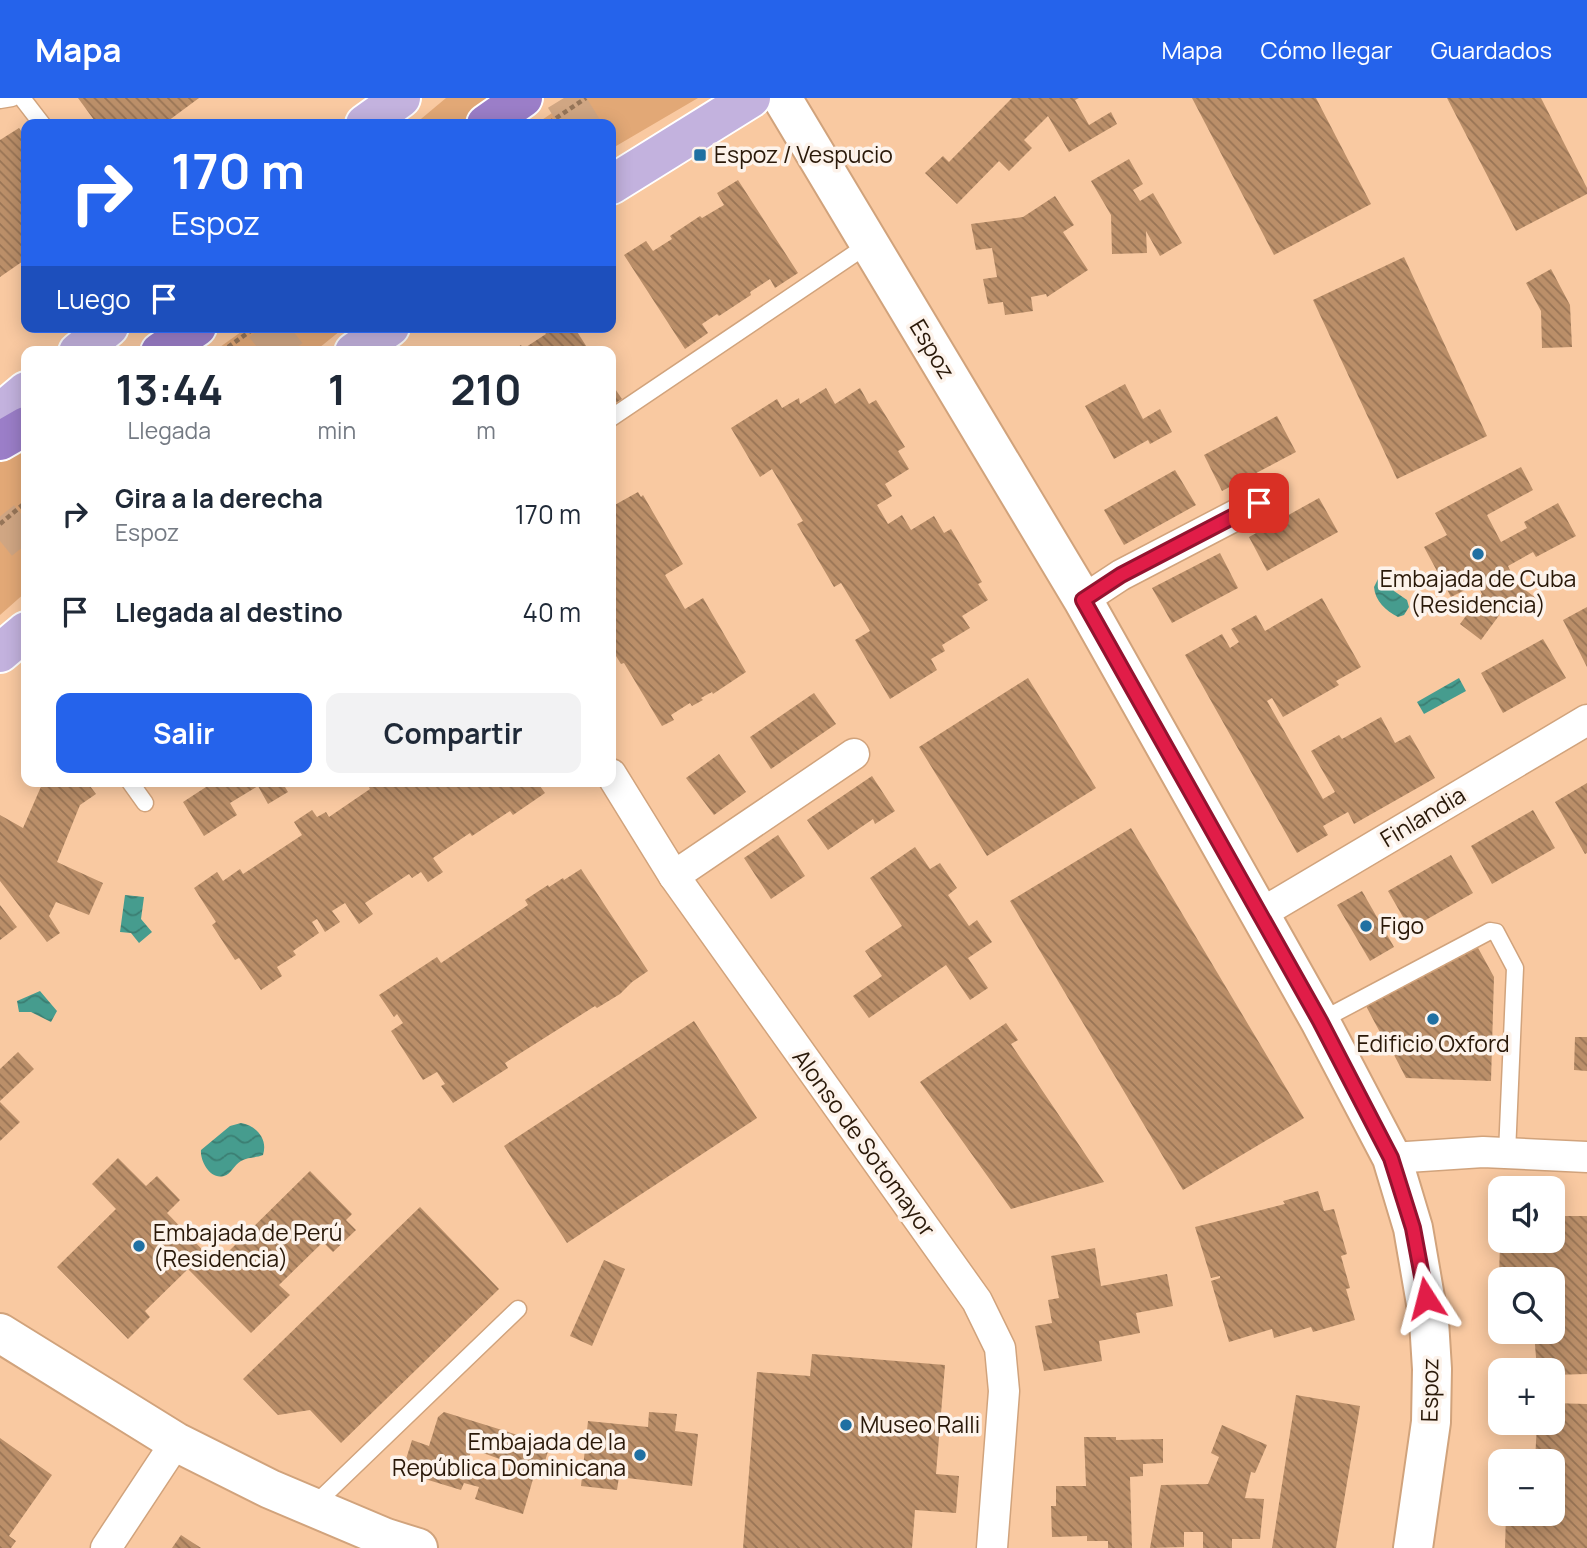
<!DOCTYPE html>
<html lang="es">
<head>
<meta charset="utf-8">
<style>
	body { margin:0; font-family:Manrope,sans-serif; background:#f2f2f3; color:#1f2937; height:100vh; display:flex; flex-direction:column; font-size:26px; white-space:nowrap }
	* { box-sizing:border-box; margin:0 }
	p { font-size:23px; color:#747a83 }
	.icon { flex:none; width:38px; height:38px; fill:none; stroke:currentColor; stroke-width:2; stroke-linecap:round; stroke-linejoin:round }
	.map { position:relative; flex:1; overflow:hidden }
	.sheet { position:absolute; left:21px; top:248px; width:595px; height:441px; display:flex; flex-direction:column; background:#fff; border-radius:14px; box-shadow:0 4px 18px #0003 }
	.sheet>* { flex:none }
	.hud { position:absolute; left:21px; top:21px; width:595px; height:214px; border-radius:14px; box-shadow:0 4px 18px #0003; background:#2563eb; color:#fff; overflow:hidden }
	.controls { position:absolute; left:1488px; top:1078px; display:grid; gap:14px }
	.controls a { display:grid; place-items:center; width:77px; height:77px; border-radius:14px; background:#fff; box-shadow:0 4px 18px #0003; font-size:35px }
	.pin { position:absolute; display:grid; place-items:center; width:60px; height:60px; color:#fff; margin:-30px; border-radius:14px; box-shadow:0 4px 10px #0006 }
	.me { position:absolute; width:77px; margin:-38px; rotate:351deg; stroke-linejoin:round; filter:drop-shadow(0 0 5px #0008) }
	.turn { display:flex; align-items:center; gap:24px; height:147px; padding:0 35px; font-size:32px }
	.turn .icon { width:91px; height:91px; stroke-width:2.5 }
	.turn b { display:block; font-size:49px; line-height:60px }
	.then { display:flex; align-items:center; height:66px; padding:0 35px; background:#0003; gap:14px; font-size:26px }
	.eta { display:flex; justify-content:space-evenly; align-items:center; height:119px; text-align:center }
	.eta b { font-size:42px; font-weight:700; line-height:49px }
	.action { display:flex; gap:14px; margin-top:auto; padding:14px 35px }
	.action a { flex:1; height:80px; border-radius:14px; background:#2563eb; color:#fff; font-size:28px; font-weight:700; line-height:80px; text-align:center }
	.action a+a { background:#f2f2f3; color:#1f2937 }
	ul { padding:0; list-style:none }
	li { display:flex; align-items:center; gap:21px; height:98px; padding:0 35px }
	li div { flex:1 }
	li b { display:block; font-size:26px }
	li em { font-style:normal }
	header { display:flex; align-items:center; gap:42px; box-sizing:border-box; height:98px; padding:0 35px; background:#2563eb; color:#fff }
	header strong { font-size:33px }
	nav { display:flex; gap:38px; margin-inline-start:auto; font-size:24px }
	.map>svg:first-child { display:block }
	.green { fill:#e2a876 }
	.water { fill:url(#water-waves) }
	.building { fill:url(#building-back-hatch); fill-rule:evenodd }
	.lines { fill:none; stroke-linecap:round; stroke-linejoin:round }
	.highway-tunnel { stroke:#d0a683; stroke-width:38; stroke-dasharray:38 19; stroke-linecap:butt }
	.lane-casing { stroke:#d1a37c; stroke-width:19 }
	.street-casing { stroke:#d1a37c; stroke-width:33 }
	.secondary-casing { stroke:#d1a37c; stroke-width:42 }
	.primary-casing { stroke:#fff; stroke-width:42 }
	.highway-casing { stroke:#fff; stroke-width:42 }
	.path { stroke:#967558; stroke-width:4.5; stroke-dasharray:5 3.5; stroke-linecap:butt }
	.lane { stroke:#fff; stroke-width:16 }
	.street { stroke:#fff; stroke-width:30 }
	.secondary { stroke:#fff; stroke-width:38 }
	.primary { stroke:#c3b2de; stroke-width:38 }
	.highway { stroke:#9b7ec8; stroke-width:38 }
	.route-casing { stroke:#92132f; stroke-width:18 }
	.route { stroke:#e11d48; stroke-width:12 }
	.poi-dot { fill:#2070a2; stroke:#fdf3eb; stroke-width:2.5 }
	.labels { text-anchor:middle; stroke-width:7; stroke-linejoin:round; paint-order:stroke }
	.poi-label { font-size:23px; fill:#2a1909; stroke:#fdf3eb; text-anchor:start }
	.street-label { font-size:23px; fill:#2a1909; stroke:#fdf3eb }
</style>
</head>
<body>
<header>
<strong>Mapa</strong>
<nav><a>Mapa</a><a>Cómo llegar</a><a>Guardados</a></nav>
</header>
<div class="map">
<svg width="1587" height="1450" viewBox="0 0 1587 1450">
	<defs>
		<pattern id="water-waves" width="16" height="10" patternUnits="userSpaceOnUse" patternTransform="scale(1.75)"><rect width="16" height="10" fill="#469c8e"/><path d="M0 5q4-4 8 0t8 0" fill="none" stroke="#3b7e72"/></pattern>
		<pattern id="building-back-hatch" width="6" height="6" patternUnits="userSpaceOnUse" patternTransform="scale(1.75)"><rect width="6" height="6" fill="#bb8f69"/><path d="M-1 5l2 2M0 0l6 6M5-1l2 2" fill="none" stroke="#987455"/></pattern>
	</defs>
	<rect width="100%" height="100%" fill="#f9c9a1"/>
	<g class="green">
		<path d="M446,0H509L472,26H415Z"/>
		<path d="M574,0H698L611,51V26H536Z"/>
		<path d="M248,229H345L314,254H213Z"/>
		<path d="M26,346V494L0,517V361Z"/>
	</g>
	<g class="water">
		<path d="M1378,481H1389L1394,493L1407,502L1409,509L1404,517L1398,519C1386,513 1375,503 1374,489Z"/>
		<path d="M1459,580L1466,593L1424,616L1417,604Z"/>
		<path d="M125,797L144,799L141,821L152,834L139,845L131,835L120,834Z"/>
		<path d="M40,893L57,913L51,924L31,914H19L17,903Z"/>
		<path d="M241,1025C257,1028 268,1041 263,1057C256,1060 247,1059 241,1063C234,1067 231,1076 224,1078C210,1082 200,1063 201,1052L230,1028Z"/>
	</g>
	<g class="building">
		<path d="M78,0H199L168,23L171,26H97Z"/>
		<path d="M1012,0H1079L1075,2L1089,27L1111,14L1117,26L1069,54L1048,18L1024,42L1032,50L1009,73L999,63L957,106L925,75L943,58L949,64Z"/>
		<path d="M1192,0H1316L1371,106L1274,157Z"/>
		<path d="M1447,0H1541L1587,90V96L1516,133Z"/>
		<path d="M19,30L26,40V161L0,179V42Z"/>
		<path d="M1129,61L1143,86L1133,92L1140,103L1153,95L1182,145L1160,158L1146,133L1147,155L1112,156L1111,117L1091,83Z"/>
		<path d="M738,82L798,175L775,190L770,181L750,194L751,197L719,218L717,216L702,226L708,235L685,251L624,157L646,143L653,153L672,141L670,138L700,118L702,120L724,107L717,95Z"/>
		<path d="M1055,98L1074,127L1063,134L1088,172L1047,199L1046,196L1031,199L1033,213L1005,217L1003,204L988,206L983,181L997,179L992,150L976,152L971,126L1023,119Z"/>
		<path d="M1404,159L1487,338L1397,381L1313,202Z"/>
		<path d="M1551,171L1570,207L1572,249L1542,250L1541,213L1526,185Z"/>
		<path d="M541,229H574L590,254H511L521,247L523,251L546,236Z"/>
		<path d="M611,285L622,301L611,308Z"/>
		<path d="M1125,286L1143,321L1160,311L1172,334L1150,346L1148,342L1114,361L1085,308Z"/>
		<path d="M826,290L835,306L860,290L869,306L876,302L905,349L898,353L909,371L885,386L892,398L877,407L888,426L902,417L911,432L934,418L944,435L951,431L982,484L978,486L988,502L962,518L970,530L942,547L945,553L931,561L937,572L890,601L855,542L870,533L841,485L834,489L797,426L803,423L772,371L760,379L731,330L777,301L782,310L799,300L800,306Z"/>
		<path d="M1277,318L1296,354L1222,393L1204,357Z"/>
		<path d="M1521,369L1533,392L1487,417L1501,444L1527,430L1524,424L1558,405L1576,438L1536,459L1533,454L1508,468L1516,485L1536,500L1521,519L1506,508L1481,542L1460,526L1482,496L1477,486L1451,499L1424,449L1447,437L1435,415Z"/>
		<path d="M1175,372L1196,407L1124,447L1104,412Z"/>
		<path d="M638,394L641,399L643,397L683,466L665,477L685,511L703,500L746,574L713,596L712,594L701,600L703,602L692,608L690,605L671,617L674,622L662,628L624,565L621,566L611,550V409Z"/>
		<path d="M1319,400L1338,434L1267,473L1249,439Z"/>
		<path d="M1220,455L1238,490L1172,525L1152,490Z"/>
		<path d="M1322,500L1361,569L1336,583L1339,587L1283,619L1272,600L1267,603L1323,701L1335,694L1311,653L1339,637L1342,641L1381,619L1395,645L1410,637L1435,680L1354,726L1348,714L1323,728L1328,737L1297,755L1185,557L1222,536L1230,550L1239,544L1231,531L1256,517L1265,533Z"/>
		<path d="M1587,509V569L1563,522Z"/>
		<path d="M1543,541L1566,580L1503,615L1481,575Z"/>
		<path d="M1028,580L1096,690L987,758L919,649Z"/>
		<path d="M814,595L836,626L771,671L750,639Z"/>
		<path d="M719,656L746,694L714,717L686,680Z"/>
		<path d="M872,678L895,713L875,726L873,721L828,752L807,722Z"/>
		<path d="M43,684H87L96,696L80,707L57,764L103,785L89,817L56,804L49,818L60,835L47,844L0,783V717L23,730Z"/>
		<path d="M203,684H282L288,694L268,706L258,688L230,705L237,717L204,738L183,704L206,689Z"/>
		<path d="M366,684H537L545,695L513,717L510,713L472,738L470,735L433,760L443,774L428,784L421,774L412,780L409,776L365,805L373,816L359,826L345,805L332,813L340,824L325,834L317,821L312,824L319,835L293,853L296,857L277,869L282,878L261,892L239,860L235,862L212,827L216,824L194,790L217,774L223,783L240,771L243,776L302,737L294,724L312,712L317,719L326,714L329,719L370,691Z"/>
		<path d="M1587,685V755L1585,756L1555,704Z"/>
		<path d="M1533,712L1555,750L1492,786L1471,748Z"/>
		<path d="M1131,730L1304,1020L1183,1092L1010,803Z"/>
		<path d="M778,737L805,778L771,801L744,760Z"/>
		<path d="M915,749L930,771L940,765L957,790L948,797L969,828L977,822L992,844L968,860L988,890L970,902L946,867L869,920L853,898L882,878L865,853L902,828L870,780Z"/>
		<path d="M1451,757L1473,795L1410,831L1388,793Z"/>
		<path d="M581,771L648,873L632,884L620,896L597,910L595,908L505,965L508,970L453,1005L441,988L445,986L437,974L423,982L391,933L403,925L397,916L394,919L379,897L437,859L441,865L528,807L525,802L548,787L549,789L563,780L564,782Z"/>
		<path d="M1362,793L1394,849L1370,863L1337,807Z"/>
		<path d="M0,807L17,829L0,842Z"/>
		<path d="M1477,848L1494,879L1491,983L1406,980L1393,955L1399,952L1389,934L1382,938L1366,908Z"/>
		<path d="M694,923L757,1020L567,1145L504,1048Z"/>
		<path d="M1006,925L1018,942L1011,946L1104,1084L1011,1111L920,984Z"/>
		<path d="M1575,939H1587V973L1574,972Z"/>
		<path d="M18,954L34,971L0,1003V971Z"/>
		<path d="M0,1004L20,1024L0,1043Z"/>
		<path d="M118,1060L146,1088L157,1078L180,1102L167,1115L220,1170L234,1156L229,1153L310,1073L352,1116L346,1122L356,1132L333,1154L323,1144L279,1187L290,1197L251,1235L188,1171L145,1213L150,1219L128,1241L57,1169L116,1111L92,1086Z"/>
		<path d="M1318,1093L1324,1113L1334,1111L1347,1156L1341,1158L1350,1190L1346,1191L1355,1222L1313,1234L1311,1229L1274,1240L1272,1231L1229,1244L1211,1183L1220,1180V1178L1211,1180L1195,1129L1285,1106L1283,1103Z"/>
		<path d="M420,1109L499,1191L341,1345L310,1312L278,1317L243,1281Z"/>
		<path d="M1552,1118H1587V1276L1552,1277V1272H1537L1534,1234H1552V1181H1499L1500,1143H1552Z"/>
		<path d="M1095,1150L1101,1188L1167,1176L1173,1208L1136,1215L1140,1235L1099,1243L1102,1263L1044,1273L1035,1228L1052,1225L1048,1202L1059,1200L1051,1158Z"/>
		<path d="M604,1162L625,1171L592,1248L570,1238Z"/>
		<path d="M812,1256L945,1267L936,1376L959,1378L956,1415L915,1412L912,1450H743L757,1274L810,1278Z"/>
		<path d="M1296,1297L1360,1308L1336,1450H1272Z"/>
		<path d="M1552,1305L1587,1306V1450H1505L1506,1416H1552V1363H1535L1537,1325H1552Z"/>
		<path d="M444,1314L550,1347L541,1376L535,1374L523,1416L475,1401L479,1389L464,1385L461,1392L402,1374L412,1342L429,1348L438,1319ZM472,1351L511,1365L508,1375L468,1362Z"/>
		<path d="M649,1314L677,1316L675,1333L698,1336L692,1388L619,1379L617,1392L581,1388L588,1323L648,1329Z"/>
		<path d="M1222,1327L1267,1347L1255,1375L1251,1374L1245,1400L1264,1401L1260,1441H1232V1450H1203V1434H1184V1449L1150,1450L1161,1387L1208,1386L1219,1359L1211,1355Z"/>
		<path d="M1084,1339H1116V1342L1163,1341V1365L1143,1366V1378L1130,1379L1132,1450H1108V1443H1087V1438L1052,1439L1051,1408H1056V1388H1086Z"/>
		<path d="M0,1340L52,1377L9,1438L16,1443L11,1450H0Z"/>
		<path d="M181,1437L201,1450H172Z"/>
	</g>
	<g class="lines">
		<g class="highway-tunnel">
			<path d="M558,26L600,0"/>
			<path d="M261,254L292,229"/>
			<path d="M0,443L26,422"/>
		</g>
		<defs>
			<g id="lane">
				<path d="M22,0L42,26"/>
				<path d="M0,2L12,0"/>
				<path d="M611,320L869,146"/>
				<path d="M130,684L145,705"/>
				<path d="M1320,923L1490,833L1496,834L1515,870L1507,1055"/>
				<path d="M313,1408L518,1211"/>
			</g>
			<g id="street">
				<path d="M1083,502L1121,477L1259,405"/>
				<path d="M611,676L674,778L977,1203L1000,1250L1004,1293L992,1450"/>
				<path d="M674,778L854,656"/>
				<path d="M1260,816L1587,622"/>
				<path d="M1392,1060L1483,1054L1587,1059"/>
				<path d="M106,1450L176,1344"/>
			</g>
			<g id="secondary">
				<path d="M782,0L1083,502L1320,923L1392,1060L1413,1130L1429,1223L1432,1271L1431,1324L1413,1450"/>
				<path d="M0,1235L176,1344L270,1391L386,1440L418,1450"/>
			</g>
			<g id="primary">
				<path d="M365,26L401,0"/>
				<path d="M611,87L751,0"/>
				<path d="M78,254L109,229"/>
				<path d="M354,254L390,229"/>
				<path d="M0,315L26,293"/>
				<path d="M0,555L26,533"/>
			</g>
			<g id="highway">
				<path d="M486,26L523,0"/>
				<path d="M160,254L197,229"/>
				<path d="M0,343L26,328"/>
			</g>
		</defs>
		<use href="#lane" class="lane-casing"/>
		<use href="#street" class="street-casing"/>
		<use href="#secondary" class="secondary-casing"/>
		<use href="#primary" class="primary-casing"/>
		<use href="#highway" class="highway-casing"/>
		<g class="path">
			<path d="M549,25L586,0"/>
			<path d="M228,249L256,229"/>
			<path d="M0,426L26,404"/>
		</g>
		<use href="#lane" class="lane"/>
		<use href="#street" class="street"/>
		<use href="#secondary" class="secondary"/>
		<use href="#primary" class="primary"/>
		<use href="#highway" class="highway"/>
	</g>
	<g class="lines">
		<defs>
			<path id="route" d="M1259,405L1121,477L1083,502L1320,923L1391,1060L1413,1130L1426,1200"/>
		</defs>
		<use href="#route" class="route-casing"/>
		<use href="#route" class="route"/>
	</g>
	<g class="poi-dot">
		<rect x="693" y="50" width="14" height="14" rx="3.5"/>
		<circle cx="1478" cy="456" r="7"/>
		<circle cx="1366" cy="828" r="7"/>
		<circle cx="1433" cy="921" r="7"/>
		<circle cx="139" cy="1148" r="7"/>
		<circle cx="846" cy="1327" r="7"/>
		<circle cx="640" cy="1357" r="7"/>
	</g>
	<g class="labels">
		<g class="poi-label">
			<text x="714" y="65">Espoz / Vespucio</text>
			<text x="1478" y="489" text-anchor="middle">Embajada de Cuba<tspan x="1478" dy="26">(Residencia)</tspan></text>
			<text x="1380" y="836">Figo</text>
			<text x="1433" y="954" text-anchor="middle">Edificio Oxford</text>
			<text x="153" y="1143">Embajada de Perú<tspan x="153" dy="26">(Residencia)</tspan></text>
			<text x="860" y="1335">Museo Ralli</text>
			<text x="626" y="1352" text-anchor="end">Embajada de la<tspan x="626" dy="26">República Dominicana</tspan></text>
		</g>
		<g class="street-label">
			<text transform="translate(932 251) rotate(59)" y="8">Espoz</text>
			<text transform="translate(1423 719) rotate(-31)" y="8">Finlandia</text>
			<text transform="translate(864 1045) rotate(54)" y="8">Alonso de Sotomayor</text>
			<text transform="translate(1430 1292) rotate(-89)" y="8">Espoz</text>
		</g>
	</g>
</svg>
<div class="controls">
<a><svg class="icon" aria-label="sound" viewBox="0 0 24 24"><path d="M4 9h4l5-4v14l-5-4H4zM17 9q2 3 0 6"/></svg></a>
<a><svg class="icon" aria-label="search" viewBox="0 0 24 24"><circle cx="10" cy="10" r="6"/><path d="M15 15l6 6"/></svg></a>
<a>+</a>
<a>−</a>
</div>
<div class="pin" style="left:1259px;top:405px;background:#d93025"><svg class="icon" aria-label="arrive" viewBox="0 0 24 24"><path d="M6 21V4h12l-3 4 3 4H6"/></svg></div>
<svg class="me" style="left:1426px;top:1200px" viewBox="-20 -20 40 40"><path d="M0-17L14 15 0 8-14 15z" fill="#e11d48" stroke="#fff" stroke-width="4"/></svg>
<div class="hud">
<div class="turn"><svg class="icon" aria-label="right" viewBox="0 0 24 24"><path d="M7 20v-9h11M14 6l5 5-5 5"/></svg><div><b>170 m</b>Espoz</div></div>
<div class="then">Luego<svg class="icon" aria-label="arrive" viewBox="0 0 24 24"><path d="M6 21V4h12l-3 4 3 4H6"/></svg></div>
</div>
<section class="sheet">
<div class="eta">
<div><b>13:44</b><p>Llegada</p></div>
<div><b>1</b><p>min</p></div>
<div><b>210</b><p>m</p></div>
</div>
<ul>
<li><svg class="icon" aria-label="right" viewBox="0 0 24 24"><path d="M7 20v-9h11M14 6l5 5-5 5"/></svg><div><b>Gira a la derecha</b><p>Espoz</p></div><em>170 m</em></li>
<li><svg class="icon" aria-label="arrive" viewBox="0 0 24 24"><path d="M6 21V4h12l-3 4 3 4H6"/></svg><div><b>Llegada al destino</b></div><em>40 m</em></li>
</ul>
<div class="action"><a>Salir</a><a>Compartir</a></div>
</section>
</div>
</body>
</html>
